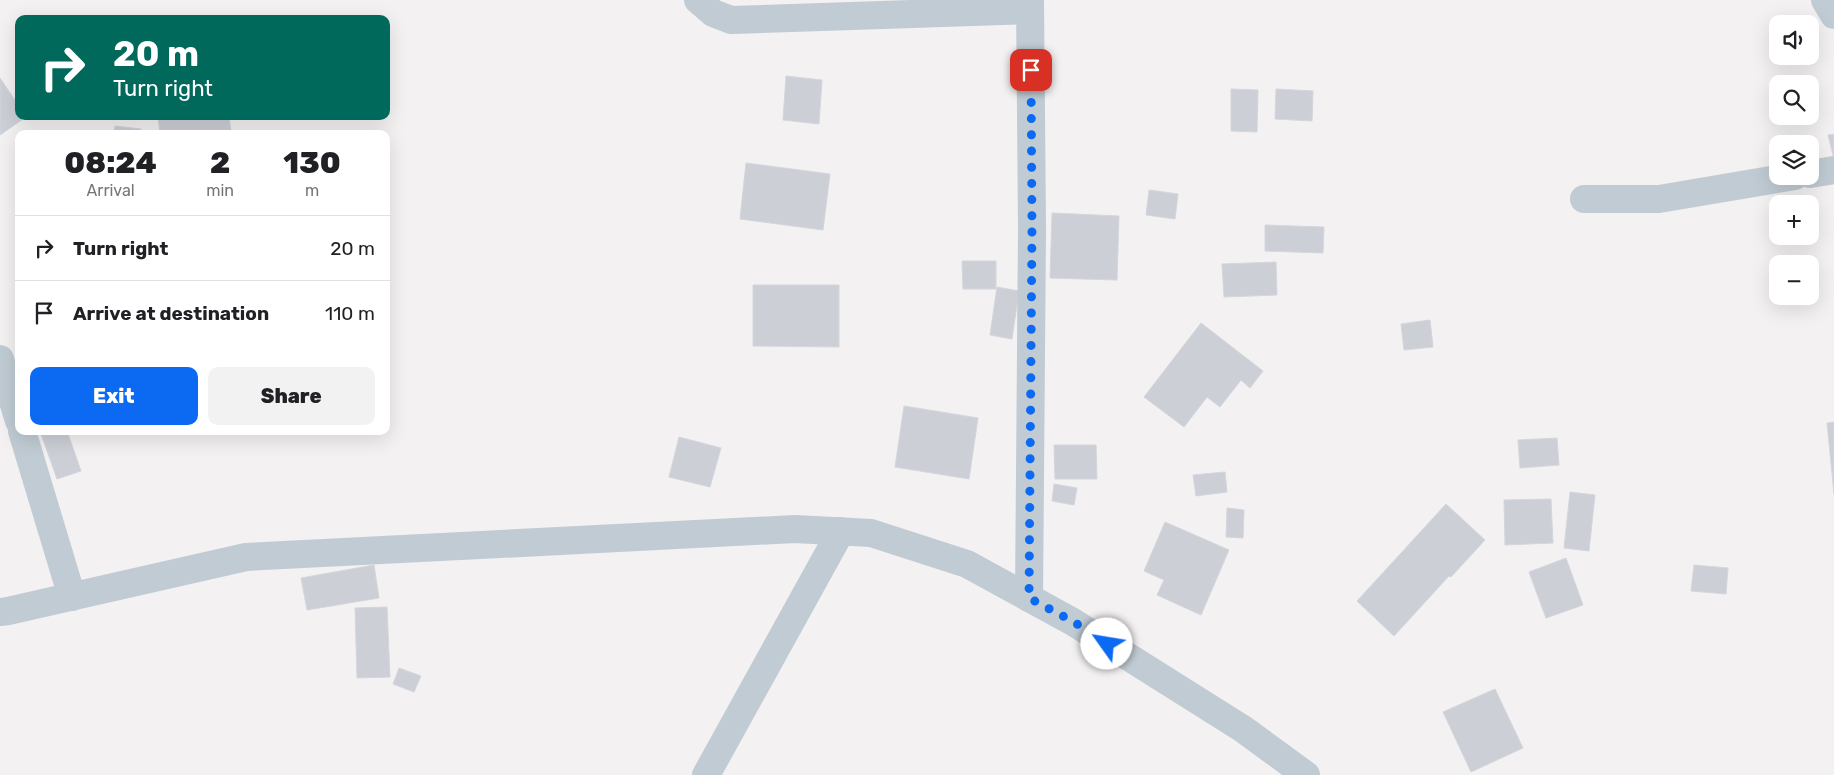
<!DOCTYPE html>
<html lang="en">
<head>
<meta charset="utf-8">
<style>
	body { margin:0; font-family:Rubik,sans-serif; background:#f2f2f2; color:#202124; height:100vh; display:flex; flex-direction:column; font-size:19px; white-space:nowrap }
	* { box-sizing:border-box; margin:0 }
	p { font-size:16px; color:#757577 }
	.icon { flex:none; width:28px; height:28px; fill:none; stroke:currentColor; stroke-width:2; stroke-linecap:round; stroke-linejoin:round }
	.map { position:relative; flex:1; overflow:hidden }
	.panel { position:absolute; left:15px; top:130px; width:375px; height:305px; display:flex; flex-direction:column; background:#fff; border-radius:10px; box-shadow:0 5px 20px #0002 }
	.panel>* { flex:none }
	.top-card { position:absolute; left:15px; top:15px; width:375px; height:105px; border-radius:10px; box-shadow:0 5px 20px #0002; background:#00695c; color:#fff; overflow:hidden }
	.tools { position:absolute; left:1769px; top:15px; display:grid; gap:10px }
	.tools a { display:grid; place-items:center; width:50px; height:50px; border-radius:10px; background:#fff; box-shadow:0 5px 20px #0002; font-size:25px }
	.pin { position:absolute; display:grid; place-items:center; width:42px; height:42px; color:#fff; margin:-21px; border-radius:10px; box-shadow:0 2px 8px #0006 }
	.me { position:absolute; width:55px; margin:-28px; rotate:302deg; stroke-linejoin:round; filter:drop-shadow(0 0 4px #0008) }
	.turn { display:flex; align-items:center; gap:18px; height:105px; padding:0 15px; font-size:22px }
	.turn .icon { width:65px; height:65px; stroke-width:2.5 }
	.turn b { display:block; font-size:35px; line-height:42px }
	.eta { display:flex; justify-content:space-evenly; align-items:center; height:85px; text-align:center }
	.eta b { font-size:30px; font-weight:800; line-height:35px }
	.cta { display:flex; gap:10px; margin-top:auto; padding:10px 15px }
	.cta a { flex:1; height:58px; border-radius:10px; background:#0b69f2; color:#fff; font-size:20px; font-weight:800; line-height:58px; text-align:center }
	.cta a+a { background:#f2f2f2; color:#202124 }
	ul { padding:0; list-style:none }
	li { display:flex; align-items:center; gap:15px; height:65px; padding:0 15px; border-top:1px solid #e0e0e0 }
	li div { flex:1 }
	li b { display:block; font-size:19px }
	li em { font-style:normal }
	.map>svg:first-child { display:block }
	.building { fill:#cccfd6; stroke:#d4d6dd }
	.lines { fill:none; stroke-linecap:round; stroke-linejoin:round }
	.minor { stroke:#c0cbd3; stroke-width:28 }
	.tertiary { stroke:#c0cbd3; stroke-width:28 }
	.route { stroke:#0b69f2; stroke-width:9; stroke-dasharray:0 16.2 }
</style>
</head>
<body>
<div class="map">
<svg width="1834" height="775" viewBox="0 0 1834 775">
	<rect width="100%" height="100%" fill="#f3f1f1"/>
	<g class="building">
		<path d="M786,76L822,80L819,124L783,120Z"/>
		<path d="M0,78L19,106V116L26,117L0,135Z"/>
		<path d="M1231,89L1258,90L1257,132L1231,131Z"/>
		<path d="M1276,89L1313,91L1312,121L1275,119Z"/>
		<path d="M158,116H229L231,132L160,134Z"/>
		<path d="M115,126L141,129L140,134H114Z"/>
		<path d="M1834,134V159L1828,135Z"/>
		<path d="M746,163L830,174L823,230L740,219Z"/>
		<path d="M1149,190L1178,194L1175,219L1146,215Z"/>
		<path d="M1052,213L1119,216L1117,280L1050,278Z"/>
		<path d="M1265,225L1324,227L1323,253L1265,251Z"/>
		<path d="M962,261H996V289H963Z"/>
		<path d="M1276,262L1277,295L1224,297L1222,264Z"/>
		<path d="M753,285H839V347L753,346Z"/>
		<path d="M997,287L1019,291L1012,339L990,335Z"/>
		<path d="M1430,320L1433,347L1404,350L1401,324Z"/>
		<path d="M1201,323L1263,371L1250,388L1241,380L1220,407L1207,397L1184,427L1144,397Z"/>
		<path d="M904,406L978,418L969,479L895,467Z"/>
		<path d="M1834,422V494L1827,423Z"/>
		<path d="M40,431H67L81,471L57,479Z"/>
		<path d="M679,437L721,448L710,487L669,477Z"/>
		<path d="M1557,438L1559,465L1520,468L1518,440Z"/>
		<path d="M1054,445H1096L1097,479H1055Z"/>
		<path d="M1225,472L1227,492L1196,496L1193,475Z"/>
		<path d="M1054,484L1077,488L1074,505L1052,501Z"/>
		<path d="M1570,492L1595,495L1589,551L1564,548Z"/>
		<path d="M1551,499L1553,543L1505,545L1504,500Z"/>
		<path d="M1446,504L1485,540L1451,577L1449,576L1394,636L1357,601Z"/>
		<path d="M1227,508L1244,510L1243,538L1226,537Z"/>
		<path d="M1165,522L1229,550L1201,615L1157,595L1164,580L1144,571Z"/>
		<path d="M1566,558L1583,605L1546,618L1529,572Z"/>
		<path d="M374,565L379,598L307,610L301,578Z"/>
		<path d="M1694,565L1728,568L1726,594L1691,591Z"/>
		<path d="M387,607L390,677L357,678L355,608Z"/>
		<path d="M399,668L421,676L414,692L393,684Z"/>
		<path d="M1495,689L1523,748L1471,772L1443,712Z"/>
	</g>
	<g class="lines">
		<g class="minor">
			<path d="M698,0L713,13L731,20L1030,10"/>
			<path d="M1810,174L1834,170"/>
			<path d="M1584,199H1659L1795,176"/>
			<path d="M0,359L19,421"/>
			<path d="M22,431L72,597"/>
			<path d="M1029,598L1032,228L1030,0"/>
			<path d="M706,775L841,531"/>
		</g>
		<g class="tertiary">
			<path d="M1825,0L1834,15"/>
			<path d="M0,612L8,611L246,557L795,529L871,533L967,564L1073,622L1243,729L1306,775"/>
		</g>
	</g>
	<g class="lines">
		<path class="route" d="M1031,70L1032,228L1029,598L1074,622L1107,644"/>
	</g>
</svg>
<div class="tools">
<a><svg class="icon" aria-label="sound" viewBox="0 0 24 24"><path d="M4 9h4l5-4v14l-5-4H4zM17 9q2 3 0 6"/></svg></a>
<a><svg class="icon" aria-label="search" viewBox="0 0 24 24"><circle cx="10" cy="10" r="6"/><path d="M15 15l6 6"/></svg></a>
<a><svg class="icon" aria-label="layers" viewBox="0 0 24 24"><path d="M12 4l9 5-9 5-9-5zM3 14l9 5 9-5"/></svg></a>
<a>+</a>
<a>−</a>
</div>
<div class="pin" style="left:1031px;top:70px;background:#d93025"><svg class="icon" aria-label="arrive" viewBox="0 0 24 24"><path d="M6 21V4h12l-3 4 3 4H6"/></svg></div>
<svg class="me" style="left:1107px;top:644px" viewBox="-20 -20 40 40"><circle r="19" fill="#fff"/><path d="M0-13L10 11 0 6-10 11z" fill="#0b69f2"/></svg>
<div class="top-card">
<div class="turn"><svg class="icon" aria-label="right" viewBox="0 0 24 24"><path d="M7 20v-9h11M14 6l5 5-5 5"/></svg><div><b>20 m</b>Turn right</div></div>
</div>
<section class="panel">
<div class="eta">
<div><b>08:24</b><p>Arrival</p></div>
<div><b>2</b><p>min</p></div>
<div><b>130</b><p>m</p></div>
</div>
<ul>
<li><svg class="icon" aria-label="right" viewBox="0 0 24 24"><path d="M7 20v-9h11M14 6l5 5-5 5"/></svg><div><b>Turn right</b></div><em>20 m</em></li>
<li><svg class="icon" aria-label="arrive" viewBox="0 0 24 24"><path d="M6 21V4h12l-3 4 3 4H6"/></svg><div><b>Arrive at destination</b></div><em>110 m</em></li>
</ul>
<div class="cta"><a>Exit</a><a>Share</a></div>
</section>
</div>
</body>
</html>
